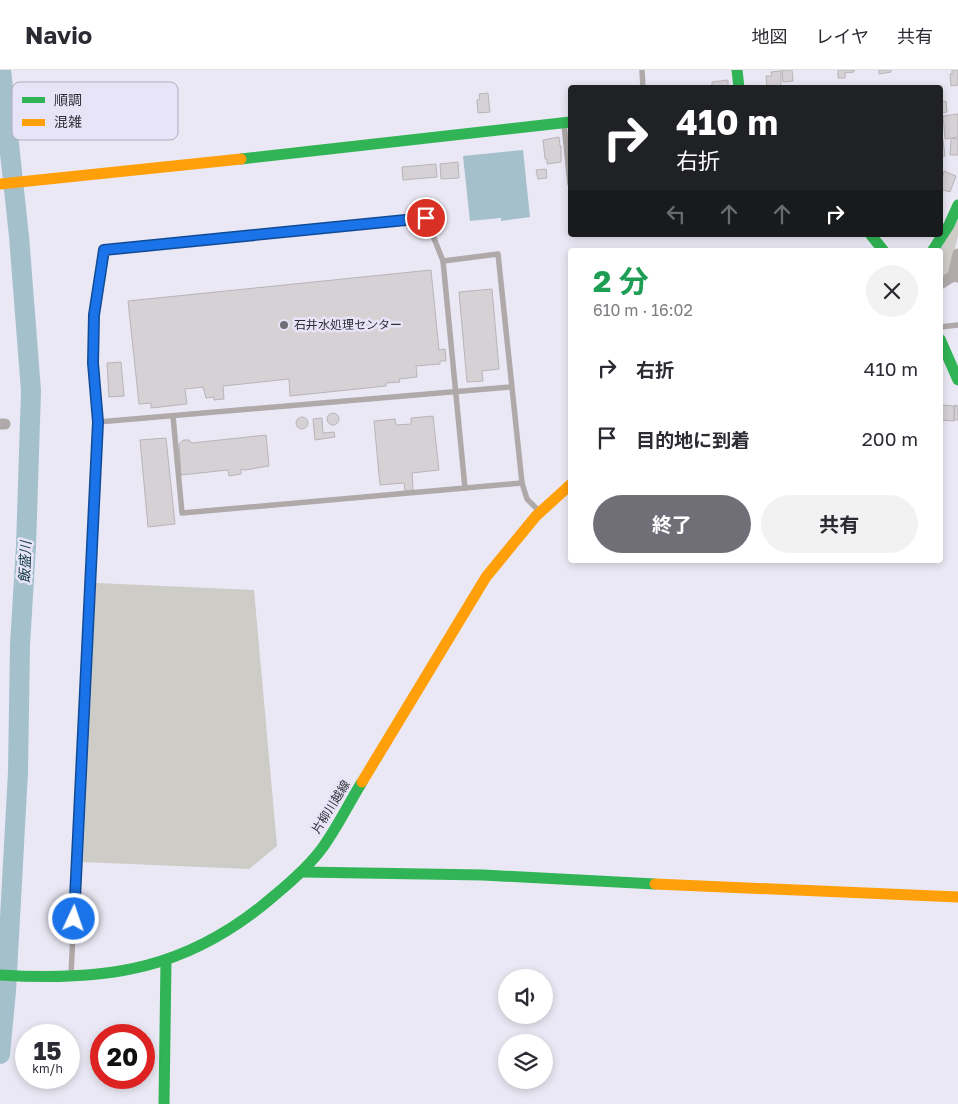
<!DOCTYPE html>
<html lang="ja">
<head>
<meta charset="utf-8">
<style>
	body { margin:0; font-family:"Golos Text","Noto Sans JP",sans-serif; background:#f2f2f3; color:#2b2b33; height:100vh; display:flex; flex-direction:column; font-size:19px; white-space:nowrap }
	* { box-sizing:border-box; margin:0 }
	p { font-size:16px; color:#7c7c81 }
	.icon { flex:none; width:28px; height:28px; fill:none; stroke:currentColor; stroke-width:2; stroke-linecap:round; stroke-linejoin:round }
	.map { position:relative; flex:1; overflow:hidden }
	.details { position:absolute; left:568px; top:178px; width:375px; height:315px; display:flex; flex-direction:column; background:#fff; border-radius:5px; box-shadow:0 2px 8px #0003 }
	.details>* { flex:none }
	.banner { position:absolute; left:568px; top:15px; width:375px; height:152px; border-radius:5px; box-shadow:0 2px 8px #0003; background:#202124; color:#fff; overflow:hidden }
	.buttons { position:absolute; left:498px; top:899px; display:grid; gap:10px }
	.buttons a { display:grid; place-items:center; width:55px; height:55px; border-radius:50%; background:#fff; box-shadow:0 2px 8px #0003; font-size:25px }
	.speed { position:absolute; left:15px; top:954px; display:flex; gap:10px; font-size:25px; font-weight:700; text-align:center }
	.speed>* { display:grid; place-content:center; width:65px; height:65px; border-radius:50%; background:#fff; box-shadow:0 2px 8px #0003; line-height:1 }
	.speed small { font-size:12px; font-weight:400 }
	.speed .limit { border:8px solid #d22; background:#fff; color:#111 }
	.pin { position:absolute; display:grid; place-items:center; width:42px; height:42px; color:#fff; margin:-21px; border:2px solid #fff; border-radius:50%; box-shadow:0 1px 5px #0007 }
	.me { position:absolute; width:55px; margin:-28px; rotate:3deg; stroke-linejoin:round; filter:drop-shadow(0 0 4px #0008) }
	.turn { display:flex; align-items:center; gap:18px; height:105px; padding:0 25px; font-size:22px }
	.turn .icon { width:65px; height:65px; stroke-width:2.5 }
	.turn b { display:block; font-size:35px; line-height:42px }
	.lanes { display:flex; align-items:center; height:48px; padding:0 25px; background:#0003; justify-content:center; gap:25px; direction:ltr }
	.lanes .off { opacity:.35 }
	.round { display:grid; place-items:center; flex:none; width:52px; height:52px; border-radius:26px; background:#f2f2f3 }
	.headline { display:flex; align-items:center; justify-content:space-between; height:85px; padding:0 25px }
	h1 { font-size:30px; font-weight:700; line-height:38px; color:#1e9e55 }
	.primary-button { display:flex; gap:10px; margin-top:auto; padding:10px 25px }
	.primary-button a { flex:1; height:58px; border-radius:30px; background:#706f78; color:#fff; font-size:20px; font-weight:700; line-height:58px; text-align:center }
	.primary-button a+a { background:#f2f2f3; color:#2b2b33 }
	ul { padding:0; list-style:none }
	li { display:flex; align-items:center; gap:15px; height:70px; padding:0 25px }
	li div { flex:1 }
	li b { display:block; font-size:19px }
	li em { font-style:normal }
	header { display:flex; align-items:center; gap:30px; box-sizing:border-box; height:70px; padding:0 25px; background:#fff; border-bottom:1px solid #e1e1e2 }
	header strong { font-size:24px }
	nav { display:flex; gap:28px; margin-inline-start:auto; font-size:18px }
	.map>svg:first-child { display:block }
	.green { fill:#cdccc6 }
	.water { fill:#a3c0cb }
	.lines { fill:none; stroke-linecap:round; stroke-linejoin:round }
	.river { stroke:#a3c0cb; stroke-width:20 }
	.building { fill:#d6d1d5; stroke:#b8b4b7 }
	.lane { stroke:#afaaa9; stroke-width:5.5 }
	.street { stroke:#afaaa9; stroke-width:11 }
	.fast { stroke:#30b455; stroke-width:11 }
	.slow { stroke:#ff9f0a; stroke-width:11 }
	.route-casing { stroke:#114b97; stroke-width:12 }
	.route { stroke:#1a73e8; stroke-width:9 }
	.poi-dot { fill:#706f78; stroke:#e7e4f8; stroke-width:2 }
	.labels { text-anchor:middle; stroke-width:5; stroke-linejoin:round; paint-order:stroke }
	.poi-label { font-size:12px; fill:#2f2e35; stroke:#e7e4f8; text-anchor:start }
	.street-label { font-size:12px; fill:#2f2e35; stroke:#e7e4f8 }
	.water-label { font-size:14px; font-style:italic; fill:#113b43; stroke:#e7e4f8 }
	.key { fill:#e7e4f8; stroke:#b0adbe; stroke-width:1 }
	.key-label { font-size:14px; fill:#2f2e35 }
</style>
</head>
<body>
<header>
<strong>Navio</strong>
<nav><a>地図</a><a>レイヤ</a><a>共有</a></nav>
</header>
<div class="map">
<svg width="958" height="1034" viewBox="0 0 958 1034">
	<rect width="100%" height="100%" fill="#eae8f4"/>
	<g class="green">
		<path d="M958,150V165L949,205L940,210V180Z"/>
		<path d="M96,513L254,520L277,776L249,799L83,792Z"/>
	</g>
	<path class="water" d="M523,80L530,147L501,151V148L470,151L463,86Z"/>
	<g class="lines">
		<path class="river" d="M0,984L6,921L18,702L20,575L26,476L31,321L19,166L1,0"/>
	</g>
	<g class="building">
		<path d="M782,0H792L793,11L783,12Z"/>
		<path d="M838,0H854V2L845,3V8H838Z"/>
		<path d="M879,0H891V2L879,4Z"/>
		<path d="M952,0H958V15L951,16L950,4H952Z"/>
		<path d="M781,1V17L783,18H765L767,16L766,6H772L771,2Z"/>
		<path d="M728,10V18H712V12Z"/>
		<path d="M488,23L490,42L478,43L477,30L480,29L479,24Z"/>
		<path d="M946,31L947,42L940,43V32Z"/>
		<path d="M958,44V67L945,69L943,46Z"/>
		<path d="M559,67L560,76H561V92L547,94V89H545L543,70Z"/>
		<path d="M951,68L958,69V85H950Z"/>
		<path d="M940,70H943L945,86H940Z"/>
		<path d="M458,92L459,108L441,109L440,94Z"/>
		<path d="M436,94L437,107L403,110L402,97Z"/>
		<path d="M546,99L547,108L538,109L536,100Z"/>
		<path d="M944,101L956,106L950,122L940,119Z"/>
		<path d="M431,200L439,280L445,279L446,291H440V294L416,296L417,307L399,309L400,312L386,313V316L290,326L289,309L223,316L224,329L214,330V327L206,328L203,317L185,319L187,334L151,338V333L139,334L128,231Z"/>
		<path d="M492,219L499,299L482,301L483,311L467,312L459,222Z"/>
		<path d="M121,292L124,326L109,327L107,293Z"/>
		<path d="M940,335L954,336V351L940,350Z"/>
		<path d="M955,335L958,336V350H954Z"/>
		<circle cx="333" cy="349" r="6"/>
		<path d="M433,346L439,400L412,403L413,420L405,421L404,413L380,415L374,351L395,349L396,355L411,354V348Z"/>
		<circle cx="302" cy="353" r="6"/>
		<path d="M322,348L323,363L334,362L335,367L315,370L313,349Z"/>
		<path d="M266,365L269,396L245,400L241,399V404L229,406L228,400L181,405L179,374L183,370H189L192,373Z"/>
		<path d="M166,368L175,454L148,457L140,370Z"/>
	</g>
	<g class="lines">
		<g class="lane">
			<path d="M642,0L643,18"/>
			<path d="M564,54L570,114"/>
			<path d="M443,191L465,418"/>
			<path d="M940,257L958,255"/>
			<path d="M173,346L182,443L522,413"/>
			<path d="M98,352L93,293L94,245L104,180L426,148L443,191L498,184L522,413L527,429L539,441"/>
			<path d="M71,905L98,352L511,317"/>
		</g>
		<g class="street">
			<path d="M953,206L958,184"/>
			<path d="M940,214L953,206L958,207"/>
			<path d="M0,354H5"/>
		</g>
		<g class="fast">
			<path d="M737,0L739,18"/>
			<path d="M241,89L570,52"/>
			<path d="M871,165L883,180"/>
			<path d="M933,180L949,155L958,135"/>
			<path d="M940,269L958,310"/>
			<path d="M302,802L483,805L655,814"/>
			<path d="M0,905C109,912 190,899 275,825C292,811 310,795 323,777C338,756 349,733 362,712"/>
			<path d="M164,1034L166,891"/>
		</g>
		<g class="slow">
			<path d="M0,114L241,89"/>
			<path d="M362,712L486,507L536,446L570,415"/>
			<path d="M655,814L958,827"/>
		</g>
	</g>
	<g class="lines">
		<defs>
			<path id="route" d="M74,849L98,352L93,293L94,245L104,180L426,148"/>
		</defs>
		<use href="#route" class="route-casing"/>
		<use href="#route" class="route"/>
	</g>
	<circle class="poi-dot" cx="284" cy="255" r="5"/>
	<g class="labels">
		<g class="poi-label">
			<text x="294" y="259">石井水処理センター</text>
		</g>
		<g class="street-label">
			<text transform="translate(331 737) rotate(-58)" y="4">片柳川越線</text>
		</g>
		<g class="water-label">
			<text transform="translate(25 492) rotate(-88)" y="5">飯盛川</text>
		</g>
	</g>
	<rect x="12" y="12" width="166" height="58" rx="8" class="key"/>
	<rect x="22" y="27" width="23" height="6" fill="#30b455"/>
	<rect x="22" y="49" width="23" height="7" fill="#ff9f0a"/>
	<g class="key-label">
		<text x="54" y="35">順調</text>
		<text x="54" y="57">混雑</text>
	</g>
</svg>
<div class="buttons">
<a><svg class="icon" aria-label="sound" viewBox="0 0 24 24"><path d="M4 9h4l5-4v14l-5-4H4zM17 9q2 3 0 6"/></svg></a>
<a><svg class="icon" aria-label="layers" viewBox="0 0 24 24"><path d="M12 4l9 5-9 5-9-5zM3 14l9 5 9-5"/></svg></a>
</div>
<div class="speed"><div>15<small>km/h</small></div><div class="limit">20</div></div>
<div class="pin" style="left:426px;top:148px;background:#d93025"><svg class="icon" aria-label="arrive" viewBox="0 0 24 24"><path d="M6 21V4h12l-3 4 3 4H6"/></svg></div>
<svg class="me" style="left:74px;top:849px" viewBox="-20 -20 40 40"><circle r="17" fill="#1a73e8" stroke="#fff" stroke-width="3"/><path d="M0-11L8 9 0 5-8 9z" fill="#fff"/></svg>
<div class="banner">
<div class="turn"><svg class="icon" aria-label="right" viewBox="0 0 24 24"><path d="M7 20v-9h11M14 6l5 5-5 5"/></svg><div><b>410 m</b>右折</div></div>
<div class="lanes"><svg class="icon off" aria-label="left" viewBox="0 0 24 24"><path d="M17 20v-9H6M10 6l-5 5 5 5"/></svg><svg class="icon off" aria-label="ahead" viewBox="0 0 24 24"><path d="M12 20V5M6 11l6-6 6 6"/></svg><svg class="icon off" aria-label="ahead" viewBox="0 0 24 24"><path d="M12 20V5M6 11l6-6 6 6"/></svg><svg class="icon" aria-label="right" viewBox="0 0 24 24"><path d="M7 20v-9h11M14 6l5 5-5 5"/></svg></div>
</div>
<section class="details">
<div class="headline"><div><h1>2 分</h1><p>610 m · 16:02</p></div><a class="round"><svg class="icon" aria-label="close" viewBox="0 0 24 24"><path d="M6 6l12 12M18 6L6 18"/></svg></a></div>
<ul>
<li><svg class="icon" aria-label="right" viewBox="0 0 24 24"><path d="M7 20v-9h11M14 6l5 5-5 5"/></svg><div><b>右折</b></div><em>410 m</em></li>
<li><svg class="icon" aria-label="arrive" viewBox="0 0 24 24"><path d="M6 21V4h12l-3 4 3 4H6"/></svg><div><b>目的地に到着</b></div><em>200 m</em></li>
</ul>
<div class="primary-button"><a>終了</a><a>共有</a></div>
</section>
</div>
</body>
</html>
